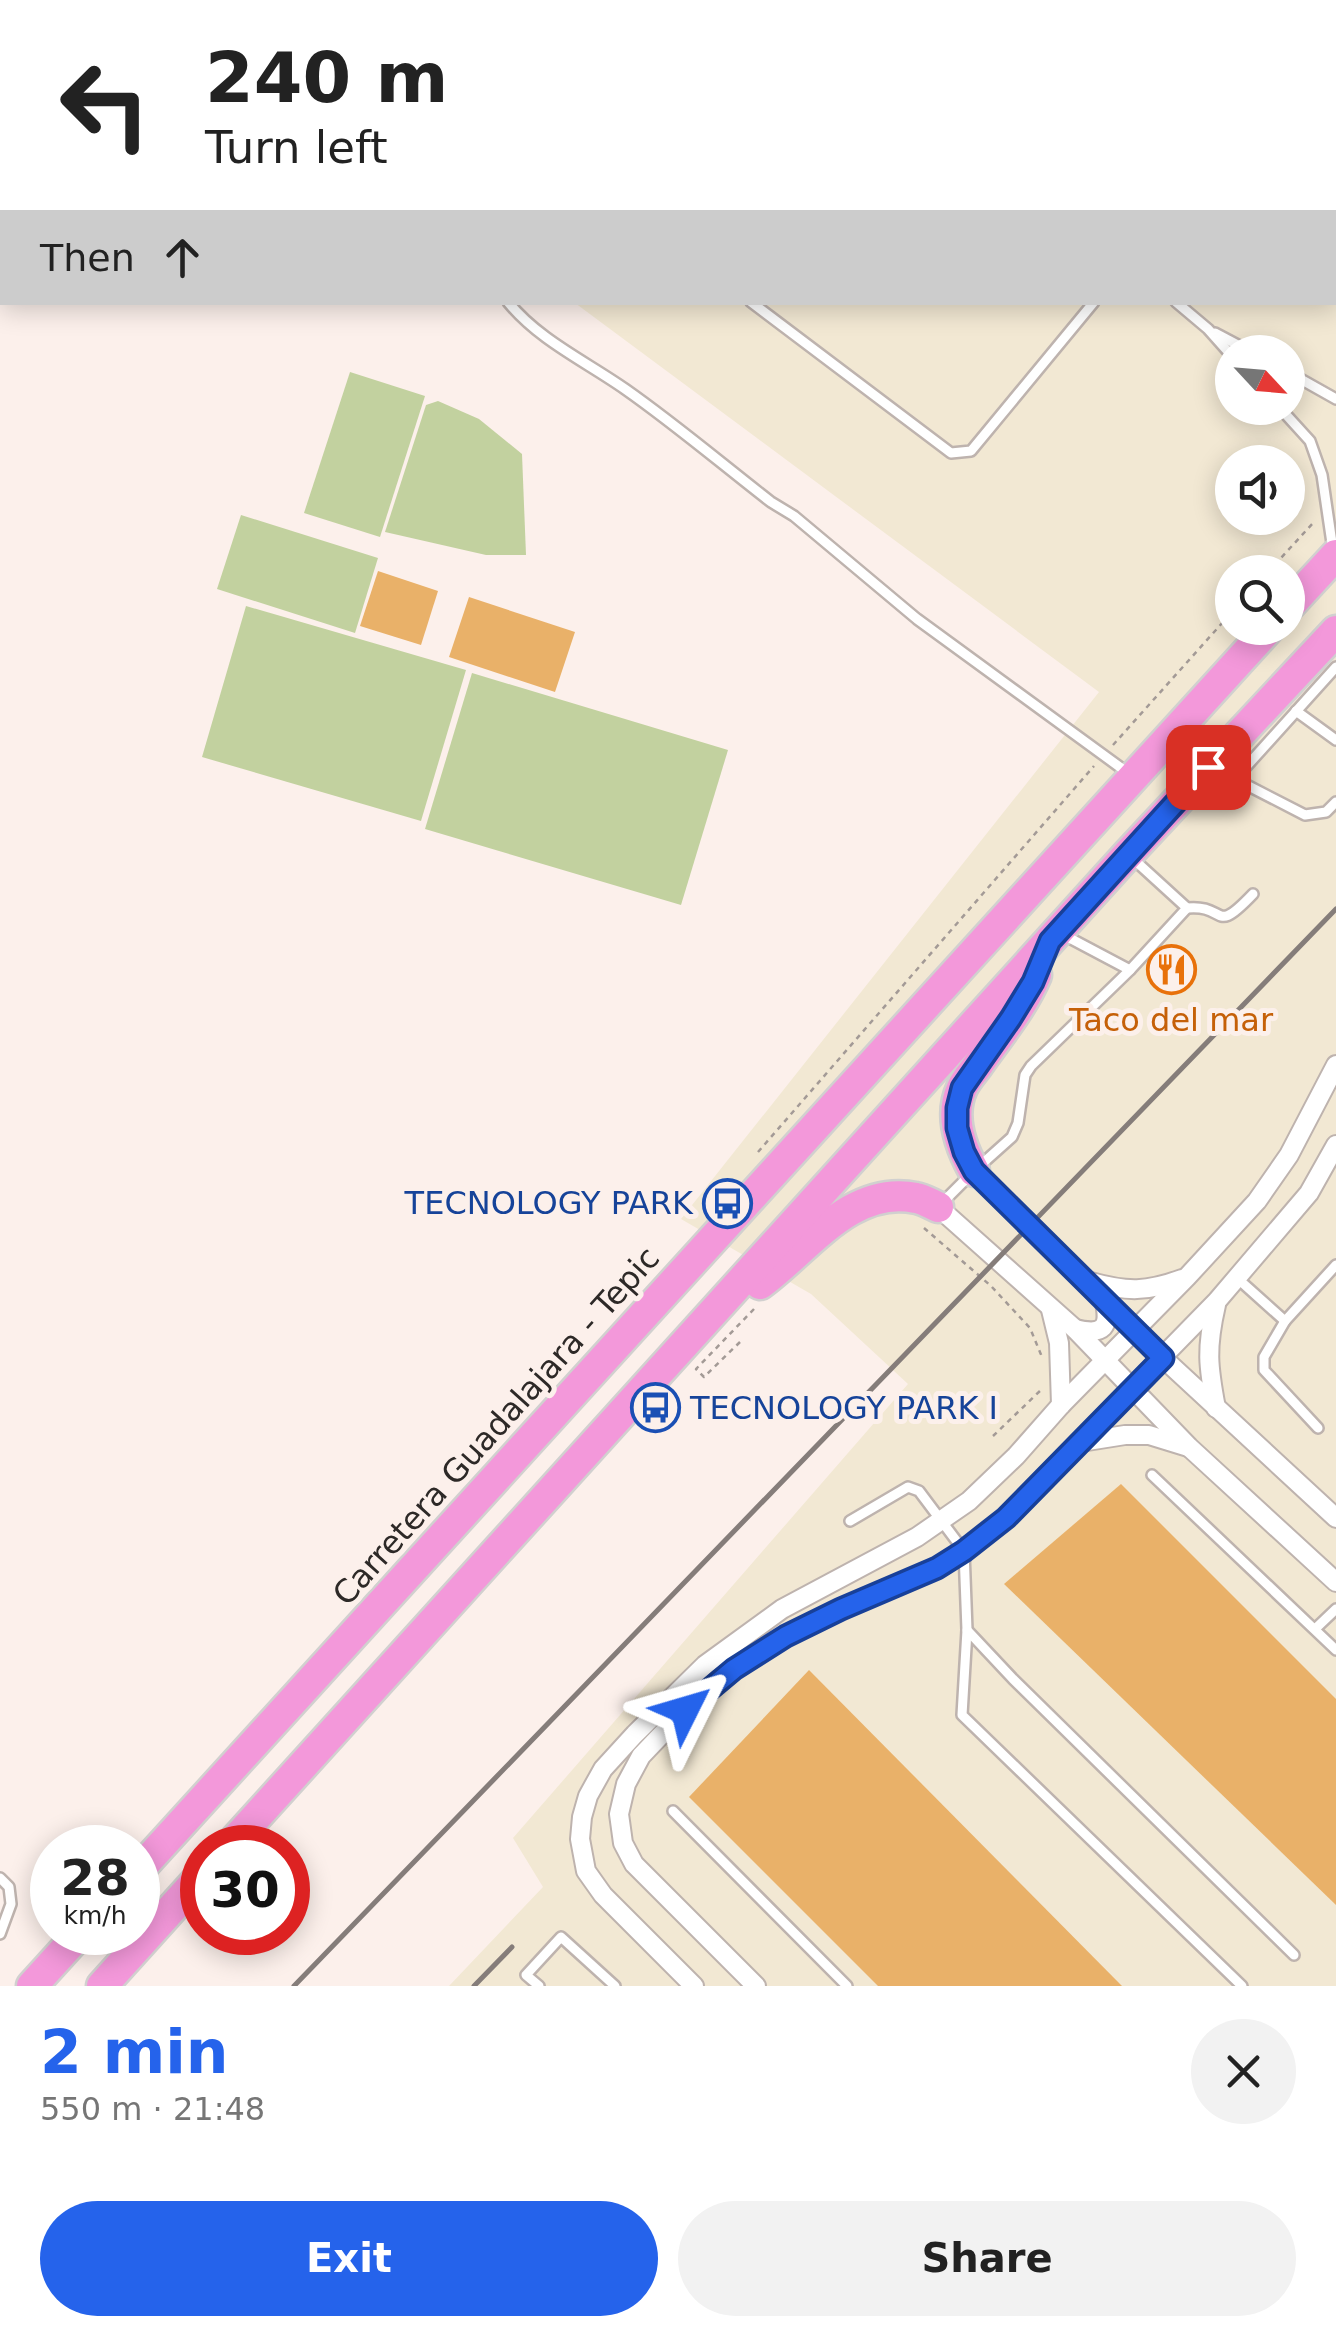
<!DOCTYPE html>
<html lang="en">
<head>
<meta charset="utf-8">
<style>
	body { margin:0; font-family:"DejaVu Sans",sans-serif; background:#f2f2f2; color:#222; height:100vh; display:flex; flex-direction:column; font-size:38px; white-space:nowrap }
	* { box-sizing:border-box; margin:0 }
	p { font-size:32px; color:#767676 }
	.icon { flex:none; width:55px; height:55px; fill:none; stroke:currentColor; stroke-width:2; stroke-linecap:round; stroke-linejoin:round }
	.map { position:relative; height:1986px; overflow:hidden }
	.sheet { display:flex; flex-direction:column; background:#fff; flex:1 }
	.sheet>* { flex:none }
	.top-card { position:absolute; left:0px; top:0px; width:1338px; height:305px; box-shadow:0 5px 25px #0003; background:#fff; color:#222; overflow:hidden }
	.needle { width:65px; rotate:116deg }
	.tools { position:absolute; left:1215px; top:335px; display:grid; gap:20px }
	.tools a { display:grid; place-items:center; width:90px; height:90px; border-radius:50%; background:#fff; box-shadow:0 5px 25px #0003; font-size:50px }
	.speed { position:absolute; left:30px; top:1825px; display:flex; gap:20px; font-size:50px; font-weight:700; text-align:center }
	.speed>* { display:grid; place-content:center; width:130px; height:130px; border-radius:50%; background:#fff; box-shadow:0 5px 25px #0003; line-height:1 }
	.speed small { font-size:25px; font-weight:400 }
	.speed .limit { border:15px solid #d22; background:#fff; color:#111 }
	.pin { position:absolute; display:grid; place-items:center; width:85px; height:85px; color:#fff; margin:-42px; border-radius:20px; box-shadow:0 5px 15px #0006 }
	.me { position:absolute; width:110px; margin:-55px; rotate:50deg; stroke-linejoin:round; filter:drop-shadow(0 0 8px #0008) }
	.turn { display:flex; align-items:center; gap:35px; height:210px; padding:0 40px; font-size:45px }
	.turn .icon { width:130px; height:130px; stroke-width:2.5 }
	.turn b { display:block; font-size:70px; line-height:85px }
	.then { display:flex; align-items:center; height:95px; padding:0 40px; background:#0003; gap:20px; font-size:38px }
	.round { display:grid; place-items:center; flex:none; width:105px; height:105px; border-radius:52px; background:#f2f2f2 }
	.headline { display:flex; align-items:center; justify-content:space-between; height:170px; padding:0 40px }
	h1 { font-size:60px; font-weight:600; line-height:75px; color:#2563eb }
	.button { display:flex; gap:20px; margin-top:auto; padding:20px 40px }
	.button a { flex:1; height:115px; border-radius:60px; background:#2563eb; color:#fff; font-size:40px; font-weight:600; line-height:115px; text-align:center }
	.button a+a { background:#f2f2f2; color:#222 }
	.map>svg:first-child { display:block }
	.industrial { fill:#f2e8d3; fill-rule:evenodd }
	.green { fill:#c2d19f }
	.building { fill:#e9b169 }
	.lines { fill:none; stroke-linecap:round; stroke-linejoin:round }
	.service-casing { stroke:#beb3ae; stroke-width:14 }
	.minor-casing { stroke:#beb3ae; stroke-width:22 }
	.trunk-casing { stroke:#d1d0cf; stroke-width:35 }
	.path { stroke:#a39a96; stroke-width:2.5; stroke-dasharray:5 5; stroke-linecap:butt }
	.service { stroke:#fff; stroke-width:9 }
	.minor { stroke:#fff; stroke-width:18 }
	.trunk { stroke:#f398da; stroke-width:30 }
	.rail { stroke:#857d7a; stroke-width:5 }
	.route-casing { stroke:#184099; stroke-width:25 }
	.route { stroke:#2563eb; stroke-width:18 }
	.labels { text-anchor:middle; stroke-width:10; stroke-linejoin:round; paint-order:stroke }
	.food-label { font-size:32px; fill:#c56008; stroke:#fcf0eb }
	.transit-label { font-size:32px; fill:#164399; stroke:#fcf0eb; text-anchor:end }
	.street-label { font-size:32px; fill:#2d2927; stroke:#fcf0eb }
</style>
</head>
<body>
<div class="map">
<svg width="1336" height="1986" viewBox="0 0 1336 1986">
	<rect width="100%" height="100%" fill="#fcf0eb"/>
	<path class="industrial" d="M224,0H1336V1986H449L543,1887L513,1838L908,1384L811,1294L681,1219L1099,692L575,303L1335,302V2H224ZM1232,352H1288V408H1232ZM1232,462H1288V518H1232ZM1232,572H1288V628H1232Z"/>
	<g class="green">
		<path d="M350,372L425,396L380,537L304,513Z"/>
		<path d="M438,401L479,419L522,454L526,555H486L385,532L426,405Z"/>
		<path d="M241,515L378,558L355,633L217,589Z"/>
		<path d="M246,606L466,670L421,821L202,757Z"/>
		<path d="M472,673L728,750L681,905L425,829Z"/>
	</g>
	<g class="building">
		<path d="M378,571L438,591L421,645L360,626Z"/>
		<path d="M469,597L575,632L555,692L449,657Z"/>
		<path d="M1121,1484L1336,1699V1905L1004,1584Z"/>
		<path d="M809,1670L1122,1986H878L689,1797Z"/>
	</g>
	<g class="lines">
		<defs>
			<g id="service">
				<path d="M197,0L198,2"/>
				<path d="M356,0L359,2"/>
				<path d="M793,0L796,2"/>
				<path d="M1217,0L1220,2"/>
				<path d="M1335,84H1336"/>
				<path d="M508,302C539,340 585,361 625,389C675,424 722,464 771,502L794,516L917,619L1128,773"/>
				<path d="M751,302L951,453L971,451L1094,302"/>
				<path d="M1176,302L1208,329L1232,356"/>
				<path d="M1215,333L1251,352"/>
				<path d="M1288,372L1336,399"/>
				<path d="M1280,408L1310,441L1322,475L1333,550"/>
				<path d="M1296,711L1336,740"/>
				<path d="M1215,770L1235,779L1336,667"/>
				<path d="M1235,779L1305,815L1326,812L1336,802"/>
				<path d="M1187,908C1228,904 1212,937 1253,894"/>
				<path d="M1062,934L1130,970"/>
				<path d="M942,1203L974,1171L1012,1137L1018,1123L1025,1075L1031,1066L1130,970L1187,908L1130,856"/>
				<path d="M1237,1278L1285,1321L1336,1265"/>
				<path d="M1285,1321L1264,1357V1370L1318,1428"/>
				<path d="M1152,1475L1336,1650"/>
				<path d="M850,1521L908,1487L919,1491L964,1551L967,1630L962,1715L1242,1986"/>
				<path d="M1315,1629L1336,1609"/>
				<path d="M967,1630L1013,1679L1294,1955"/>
				<path d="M673,1811L847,1986"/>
				<path d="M0,1878L9,1887L11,1904L0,1934"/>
				<path d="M539,1986L526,1975L561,1937L615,1986"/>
			</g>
			<g id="minor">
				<path d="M974,1171L1163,1358L1336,1518"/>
				<path d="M938,1207L1075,1329L1189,1447L1336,1582"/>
				<path d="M1091,1282C1127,1292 1147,1292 1182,1279"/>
				<path d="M1216,1305C1206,1348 1208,1366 1216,1408"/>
				<path d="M1051,1310L1059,1343L1061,1405"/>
				<path d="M1075,1329C1104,1336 1111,1327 1104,1299"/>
				<path d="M1081,1442L1125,1435H1149L1188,1447"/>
				<path d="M694,1986L603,1895L586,1871L580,1839L582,1817L588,1796L603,1769L635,1734L705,1665L782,1609L917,1537L969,1501L1016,1456L1061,1405L1187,1277L1257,1201L1289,1155L1336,1065"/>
				<path d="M756,1986L634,1864L623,1843L619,1814L626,1784L641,1756L685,1710L733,1669L787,1636L841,1609L937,1568L964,1551L1005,1518L1217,1301L1309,1193L1336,1145"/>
			</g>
			<g id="trunk">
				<path d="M1288,607L1336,555"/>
				<path d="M974,1171C960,1146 949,1116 962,1088C966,1079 975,1070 980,1062C1000,1034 1023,1006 1036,975"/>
				<path d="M760,1284C806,1251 851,1184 916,1198C923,1199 931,1204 938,1207"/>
				<path d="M228,1848L1128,854L1336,631"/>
				<path d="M138,1871L1269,628"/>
				<path d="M32,1986L81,1932"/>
				<path d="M102,1986L202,1875"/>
			</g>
		</defs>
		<use href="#service" class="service-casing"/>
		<use href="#minor" class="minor-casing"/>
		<use href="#trunk" class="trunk-casing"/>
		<g class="path">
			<path d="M1268,572L1314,522"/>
			<path d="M1113,745L1232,612"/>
			<path d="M758,1152L1094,766"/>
			<path d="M924,1228L991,1286L1030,1328L1042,1357"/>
			<path d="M740,1342L704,1377L696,1369L754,1309"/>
			<path d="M993,1436L1042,1389"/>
		</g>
		<use href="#service" class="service"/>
		<use href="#minor" class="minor"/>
		<use href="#trunk" class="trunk"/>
		<g class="rail">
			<path d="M294,1986L1336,909"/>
			<path d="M474,1986L512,1947"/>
		</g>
	</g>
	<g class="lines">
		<defs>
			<path id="route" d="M685,1710L734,1669L786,1636L841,1609L937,1568L964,1551L1006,1518L1163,1358L974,1171L964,1152L957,1128V1108L962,1088L1011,1018L1033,982L1050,941L1208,767"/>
		</defs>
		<use href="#route" class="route-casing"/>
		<use href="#route" class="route"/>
	</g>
	<defs>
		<symbol id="restaurant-ring" viewBox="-11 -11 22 22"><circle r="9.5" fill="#fcf0eb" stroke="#e8710a" stroke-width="1.5"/><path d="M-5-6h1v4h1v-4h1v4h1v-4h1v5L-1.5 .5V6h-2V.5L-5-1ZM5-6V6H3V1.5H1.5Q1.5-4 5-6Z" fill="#e8710a"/></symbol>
		<symbol id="bus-ring" viewBox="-11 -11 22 22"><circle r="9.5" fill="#fcf0eb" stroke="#1a4fb4" stroke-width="1.5"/><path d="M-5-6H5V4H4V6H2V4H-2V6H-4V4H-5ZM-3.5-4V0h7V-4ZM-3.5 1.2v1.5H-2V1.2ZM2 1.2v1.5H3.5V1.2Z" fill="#1a4fb4"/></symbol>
	</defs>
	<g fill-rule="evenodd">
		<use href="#restaurant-ring" x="1144" y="942" width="55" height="55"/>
		<use href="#bus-ring" x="700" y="1176" width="55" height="55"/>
		<use href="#bus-ring" x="628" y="1380" width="55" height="55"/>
	</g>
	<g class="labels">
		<g class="food-label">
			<text x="1171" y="1031">Taco del mar</text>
		</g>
		<g class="transit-label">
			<text x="693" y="1214">TECNOLOGY PARK</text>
			<text x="690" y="1419" text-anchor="start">TECNOLOGY PARK I</text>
		</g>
		<g class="street-label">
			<text transform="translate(496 1426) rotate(-48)" y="11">Carretera Guadalajara - Tepic</text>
		</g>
	</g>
</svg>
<div class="tools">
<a><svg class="needle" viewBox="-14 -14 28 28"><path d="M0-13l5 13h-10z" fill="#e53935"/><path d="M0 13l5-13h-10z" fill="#767676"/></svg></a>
<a><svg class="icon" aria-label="sound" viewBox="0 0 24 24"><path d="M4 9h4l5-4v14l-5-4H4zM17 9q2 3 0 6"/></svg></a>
<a><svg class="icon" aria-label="search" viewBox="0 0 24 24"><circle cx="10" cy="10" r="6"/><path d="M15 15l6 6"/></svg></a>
</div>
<div class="speed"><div>28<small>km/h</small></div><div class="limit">30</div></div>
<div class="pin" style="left:1208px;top:767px;background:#d93025"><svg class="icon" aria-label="arrive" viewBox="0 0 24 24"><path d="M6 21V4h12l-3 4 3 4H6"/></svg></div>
<svg class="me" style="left:685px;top:1710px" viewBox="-20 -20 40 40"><path d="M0-17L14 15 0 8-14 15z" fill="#2563eb" stroke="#fff" stroke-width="4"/></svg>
<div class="top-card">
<div class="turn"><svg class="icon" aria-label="left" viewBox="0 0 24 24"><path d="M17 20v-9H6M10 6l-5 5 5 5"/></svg><div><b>240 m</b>Turn left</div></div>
<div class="then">Then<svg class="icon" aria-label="ahead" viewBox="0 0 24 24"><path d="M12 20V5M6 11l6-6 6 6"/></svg></div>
</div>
</div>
<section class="sheet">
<div class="headline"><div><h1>2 min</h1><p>550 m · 21:48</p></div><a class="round"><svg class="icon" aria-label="close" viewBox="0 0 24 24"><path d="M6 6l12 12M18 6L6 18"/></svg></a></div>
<div class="button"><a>Exit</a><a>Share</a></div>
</section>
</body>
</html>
